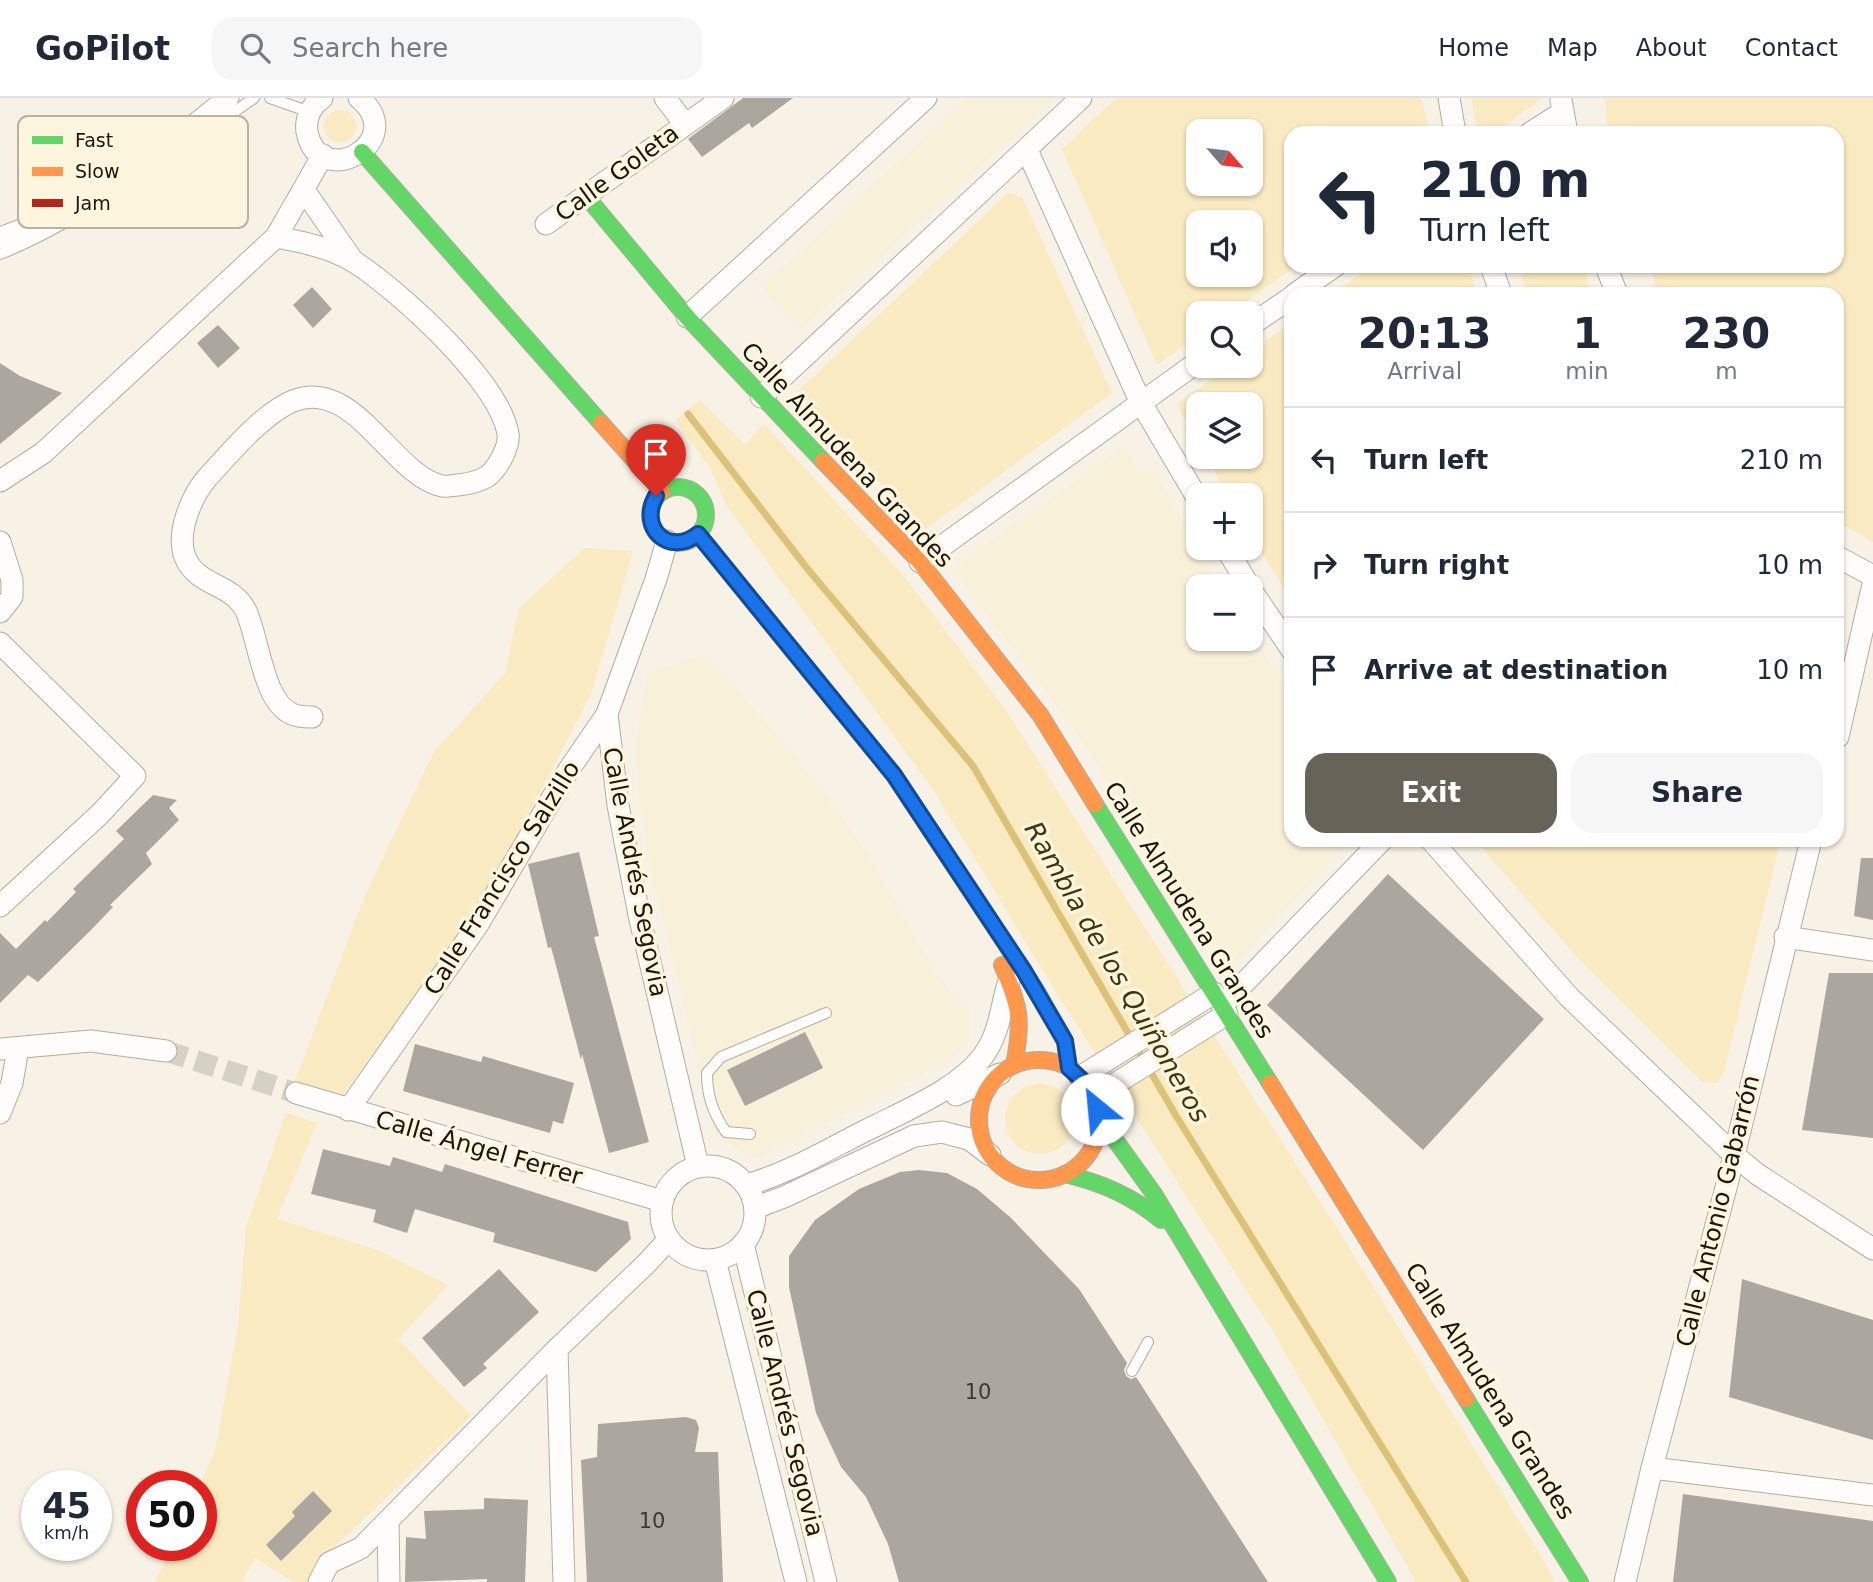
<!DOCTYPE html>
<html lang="en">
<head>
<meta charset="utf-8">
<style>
	body { margin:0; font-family:"DejaVu Sans",sans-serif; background:#f6f6f7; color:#1f2937; height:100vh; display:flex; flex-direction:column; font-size:26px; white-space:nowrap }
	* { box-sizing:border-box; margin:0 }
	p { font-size:23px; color:#747a83 }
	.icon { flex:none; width:38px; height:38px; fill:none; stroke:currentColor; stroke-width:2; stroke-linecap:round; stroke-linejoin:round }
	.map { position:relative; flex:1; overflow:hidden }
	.drawer { position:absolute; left:1284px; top:189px; width:560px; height:560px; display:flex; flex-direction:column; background:#fff; border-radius:21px; box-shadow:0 2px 5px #0004 }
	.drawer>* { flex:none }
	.banner { position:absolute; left:1284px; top:28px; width:560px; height:147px; border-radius:21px; box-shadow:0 2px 5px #0004; background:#fff; color:#1f2937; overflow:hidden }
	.needle { width:46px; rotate:118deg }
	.controls { position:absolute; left:1186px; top:21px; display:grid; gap:14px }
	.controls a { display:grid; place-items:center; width:77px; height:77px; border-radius:14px; background:#fff; box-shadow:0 2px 5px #0004; font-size:35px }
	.speed { position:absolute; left:21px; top:1372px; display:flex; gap:14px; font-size:35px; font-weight:700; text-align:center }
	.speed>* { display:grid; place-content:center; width:91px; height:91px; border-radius:50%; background:#fff; box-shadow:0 2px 5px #0004; line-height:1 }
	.speed small { font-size:18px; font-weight:400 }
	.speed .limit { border:10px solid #d22; background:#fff; color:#111 }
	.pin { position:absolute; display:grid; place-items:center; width:60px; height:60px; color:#fff; margin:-72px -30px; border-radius:50% 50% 50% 0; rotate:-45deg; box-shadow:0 0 7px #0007 }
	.pin .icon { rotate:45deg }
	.me { position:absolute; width:77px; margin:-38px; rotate:332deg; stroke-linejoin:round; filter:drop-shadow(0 0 5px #0008) }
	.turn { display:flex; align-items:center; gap:24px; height:147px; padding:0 21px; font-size:32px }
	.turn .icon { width:91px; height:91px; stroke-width:2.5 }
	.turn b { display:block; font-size:49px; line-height:60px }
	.eta { display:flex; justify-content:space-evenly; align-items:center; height:119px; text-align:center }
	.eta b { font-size:42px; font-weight:600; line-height:49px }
	.cta { display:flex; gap:14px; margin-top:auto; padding:14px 21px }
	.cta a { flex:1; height:80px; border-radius:21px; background:#676359; color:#fff; font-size:28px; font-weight:600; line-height:80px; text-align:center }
	.cta a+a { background:#f6f6f7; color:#1f2937 }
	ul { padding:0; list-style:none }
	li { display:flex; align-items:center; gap:21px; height:105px; padding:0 21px; border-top:2px solid #e0e1e3 }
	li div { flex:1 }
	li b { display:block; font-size:26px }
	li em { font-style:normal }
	header { display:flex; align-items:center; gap:42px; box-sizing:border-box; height:98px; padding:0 35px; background:#fff; border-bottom:2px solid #e0e1e3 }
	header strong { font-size:33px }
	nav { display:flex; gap:38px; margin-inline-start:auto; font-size:24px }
	.search { width:490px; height:63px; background:#f6f6f7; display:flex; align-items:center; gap:18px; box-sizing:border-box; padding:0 24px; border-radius:21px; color:#747a83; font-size:26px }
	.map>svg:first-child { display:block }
	.built { fill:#f8f0d9 }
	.green { fill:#f9eac2; fill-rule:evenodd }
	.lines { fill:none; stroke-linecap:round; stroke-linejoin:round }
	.stream { stroke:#dcc278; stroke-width:7 }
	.building { fill:#aba79e }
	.street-tunnel { stroke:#d6d1c5; stroke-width:21; stroke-dasharray:21 10; stroke-linecap:butt }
	.lane-casing { stroke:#b1ada3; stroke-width:12 }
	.street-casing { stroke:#b1ada3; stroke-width:23 }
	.fast-casing { stroke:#b1ada3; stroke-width:18 }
	.slow-casing { stroke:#b1ada3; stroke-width:18 }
	.jam-casing { stroke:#b1ada3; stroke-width:18 }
	.lane { stroke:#fefdfb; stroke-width:10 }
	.street { stroke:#fefdfb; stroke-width:21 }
	.fast { stroke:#63d668; stroke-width:16 }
	.slow { stroke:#ff974d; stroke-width:16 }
	.jam { stroke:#b3261e; stroke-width:16 }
	.route-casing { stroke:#114b97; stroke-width:18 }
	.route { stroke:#1a73e8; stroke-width:12 }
	.labels { text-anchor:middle; stroke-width:7; stroke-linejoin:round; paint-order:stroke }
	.number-label { font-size:21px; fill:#3e3a32 }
	.street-label { font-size:24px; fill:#19160e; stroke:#fef5de }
	.water-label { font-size:26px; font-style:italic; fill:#43350a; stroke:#fef5de }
	.key { fill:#fef5de; stroke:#b9b2a0; stroke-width:2 }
	.key-label { font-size:19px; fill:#19160e }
</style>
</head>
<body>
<header>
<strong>GoPilot</strong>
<div class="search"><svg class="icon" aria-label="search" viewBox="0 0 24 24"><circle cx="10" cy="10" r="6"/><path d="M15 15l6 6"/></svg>Search here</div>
<nav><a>Home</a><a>Map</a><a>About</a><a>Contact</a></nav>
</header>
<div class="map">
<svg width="1873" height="1484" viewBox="0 0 1873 1484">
	<rect width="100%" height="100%" fill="#f7f2e5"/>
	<g class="built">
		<path d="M968,0H1056L801,231L762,189Z"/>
		<path d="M1125,348L1140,376L1153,371L1220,488H1199V541H1251V537L1291,596L1292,742H1351L1231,870L1089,653L1042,587L952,471Z"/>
		<path d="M703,556L773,632L832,706L867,755L933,870L950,893L969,911L970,939L965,948L949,963L754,1061L715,1037L651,774L638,697L636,646L647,575Z"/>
	</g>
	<g class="green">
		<path d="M1116,0H1421L1430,35H1292V168H1296L1230,215H1199V237L1157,267L1062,51ZM1199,33H1251V86H1199ZM1199,124H1251V177H1199Z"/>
		<path d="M1471,0H1540V2L1495,35H1478Z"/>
		<path d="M1605,0H1873V444L1838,424V196H1658L1649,168H1838V35H1608Z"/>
		<circle cx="340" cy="28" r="16"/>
		<path d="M1008,95L1022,99L1112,295L923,433L797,294Z"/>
		<path d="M1372,168H1468L1477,196H1332Z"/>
		<path d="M1517,168H1583L1592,196H1527Z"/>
		<path d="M1291,225V502L1251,437V397H1228L1206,359H1251V306H1199V346L1176,306L1230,268H1251V253Z"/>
		<path d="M700,302L745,347L764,326L903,477L1005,611L1331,1121L1546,1466L1555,1484H1416L1272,1232L1056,894L934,693L726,407L710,370L675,322Z"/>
		<path d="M584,450L633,453L591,596L508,756L459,840L340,1000L294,985L366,795L434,654L505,575L519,511Z"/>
		<path d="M1475,742H1781L1724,973L1718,985L1702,984L1578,860Z"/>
		<circle cx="1040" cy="1021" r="35"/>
		<path d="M286,1015L317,1025L277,1121L375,1151L448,1187L398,1241L471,1318L315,1468L307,1484H294L255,1460L242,1484H155L174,1447H201L200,1388L216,1349L238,1228L246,1129Z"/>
	</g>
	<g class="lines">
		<path class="stream" d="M688,316L806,469L973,668L1175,1016L1466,1484"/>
	</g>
	<g class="building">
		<path d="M743,0H793L752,30L749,25L702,59L688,41Z"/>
		<path d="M312,189L332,211L313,230L293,207Z"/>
		<path d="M218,227L240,250L218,270L197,245Z"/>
		<path d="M0,265L20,278L62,295L0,346Z"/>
		<path d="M153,697L177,702L169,710L179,722L146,755L152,766L110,807L113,809L91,832L38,884L28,877L0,905V835L16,851L45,822L47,824L76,794L73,791L124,741L116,733Z"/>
		<path d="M579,754L599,838L594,839L649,1044L609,1055L582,956L581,962L551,849L548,850L528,766Z"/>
		<path d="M1861,760H1873V822L1854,818Z"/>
		<path d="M1388,776L1544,921L1423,1052L1267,907Z"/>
		<path d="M1829,875H1873V1040L1802,1032Z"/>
		<path d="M805,934L823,970L745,1008L727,972Z"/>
		<path d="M415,946L481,964L483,958L574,985L563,1026L553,1023L550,1035L403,993Z"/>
		<path d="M323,1051L390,1068L393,1059L442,1074L445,1066L628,1124L631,1141L596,1174L493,1144L495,1135L415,1111L407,1135L373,1124L376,1112L311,1096Z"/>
		<path d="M919,1072L947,1075L977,1091L1010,1119L1079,1191L1127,1265L1124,1272L1126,1278L1131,1281L1136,1279L1268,1484H899L888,1446L866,1399L841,1369L816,1315L789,1189V1158L815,1122L859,1091L900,1074Z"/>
		<path d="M499,1171L539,1214L483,1266L487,1270L464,1289L422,1240Z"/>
		<path d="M1742,1181L1873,1222V1342L1729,1299Z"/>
		<path d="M686,1319L696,1322L699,1330L695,1354H718L723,1484H587L581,1362L597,1359L598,1326Z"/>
		<path d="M313,1393L332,1413L281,1463L266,1447L295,1418L292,1414Z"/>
		<path d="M1683,1396L1873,1423V1484H1673Z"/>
		<path d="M484,1400L528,1402L525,1484H487V1481L405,1484L406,1439L426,1441L424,1413L484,1411Z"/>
	</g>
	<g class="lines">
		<path class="street-tunnel" d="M166,953L296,995"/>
		<defs>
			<g id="lane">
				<path d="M270,0L310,14"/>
				<path d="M0,156C31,144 58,129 87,112C145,78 199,39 254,0"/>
				<path d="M750,1036L726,1034C713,1015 707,998 707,975L721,959L826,915"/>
				<path d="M1132,1273L1148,1244"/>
			</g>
			<g id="street">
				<path d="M322,0C311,8 305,20 307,34C319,95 411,43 359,0"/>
				<path d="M665,0L685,26"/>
				<path d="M1449,0L1455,35"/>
				<path d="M1561,2L1567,35"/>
				<path d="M1530,35L1563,14"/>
				<path d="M1027,52L1140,303L1199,403"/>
				<path d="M304,92L353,163"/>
				<path d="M546,126L723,0"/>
				<path d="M276,139C303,144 332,150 356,165C399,193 500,284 508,336C510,348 498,370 488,378C480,383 467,386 458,387C453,387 447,389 442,388C393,378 354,278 293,303C262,316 230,355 207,380C191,399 176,435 185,459C197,489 233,485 246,513C259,541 263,604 292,616C298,619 306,619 312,619"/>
				<path d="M0,140C80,112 163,54 228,0"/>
				<path d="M1491,168L1501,196"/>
				<path d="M1606,168L1617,196"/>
				<path d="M1295,196L1335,168"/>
				<path d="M687,219L926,0"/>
				<path d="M1251,227L1292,199"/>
				<path d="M761,299L1081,0"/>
				<path d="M0,383L43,355L276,139L323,57"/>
				<path d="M667,443L656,481L607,616L618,707L639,817L698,1068"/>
				<path d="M0,444L12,482V499L0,514"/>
				<path d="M1226,450L1249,488"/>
				<path d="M1838,459L1873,478"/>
				<path d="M920,464L1199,263"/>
				<path d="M1251,492L1292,552"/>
				<path d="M0,545L135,678L100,716L0,808"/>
				<path d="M1838,639L1873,486"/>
				<path d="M1431,742L1569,899L1733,1056L1757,1076L1873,1151"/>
				<path d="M1785,839L1873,852"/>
				<path d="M1222,908L1382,742"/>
				<path d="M0,951L91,943L166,953"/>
				<path d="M1080,979L1214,895"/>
				<path d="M296,995L662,1103"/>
				<path d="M956,997L1000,976"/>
				<path d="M1095,1003L1110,989L1227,916"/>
				<path d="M348,1012L477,828L568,673L607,616"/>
				<path d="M0,1015L12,985L18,950"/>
				<circle cx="708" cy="1115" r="47"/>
				<path d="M746,1087C793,1074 833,1048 877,1027C911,1010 960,989 983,958C1001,933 1000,910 1009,883"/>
				<path d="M755,1110L784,1099L914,1038L942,1034L969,1041L990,1057"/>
				<path d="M743,1146L826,1484"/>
				<path d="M715,1162L796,1484"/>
				<path d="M1652,1370L1873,1397"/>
				<path d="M388,1423L389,1484"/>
				<path d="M319,1484L329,1465L361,1450L557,1251"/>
				<path d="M564,1484L557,1251L647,1165L669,1141"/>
				<path d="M1625,1484L1652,1370L1728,1082L1811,742"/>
			</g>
			<g id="fast">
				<path d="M362,54L601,325"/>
				<path d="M586,98L687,219L823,363"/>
				<circle cx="678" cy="417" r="28"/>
				<path d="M911,703L1036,892L1065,943L1069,970"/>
				<path d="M1095,706L1270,985"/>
				<path d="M1098,1018L1154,1096L1388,1484"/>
				<path d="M1065,1076C1102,1085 1132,1098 1161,1122"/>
				<path d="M1466,1301L1580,1484"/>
			</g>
			<g id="slow">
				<path d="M601,325L662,393"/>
				<path d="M823,363L920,464L1041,618L1095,706"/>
				<path d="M1002,867C1020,908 1023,923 1014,967"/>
				<circle cx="1039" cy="1022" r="60"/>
				<path d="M1270,985L1466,1301"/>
			</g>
			<path id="jam" d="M698,436L894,677L911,703"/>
		</defs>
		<use href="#lane" class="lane-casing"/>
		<use href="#street" class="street-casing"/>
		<use href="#fast" class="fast-casing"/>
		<use href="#slow" class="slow-casing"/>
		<use href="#jam" class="jam-casing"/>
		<use href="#lane" class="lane"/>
		<use href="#street" class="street"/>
		<use href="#fast" class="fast"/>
		<use href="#slow" class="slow"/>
		<use href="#jam" class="jam"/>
	</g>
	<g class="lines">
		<defs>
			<path id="route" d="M656,398C638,430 669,459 698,436L894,677L1024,873L1065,943L1069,970L1086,986L1097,1011"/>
		</defs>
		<use href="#route" class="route-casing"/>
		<use href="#route" class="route"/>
	</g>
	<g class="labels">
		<g class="number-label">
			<text x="978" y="1301">10</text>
			<text x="652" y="1430">10</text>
		</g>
		<g class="street-label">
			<text transform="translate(617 75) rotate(-36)" y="8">Calle Goleta</text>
			<text transform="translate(847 357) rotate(47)" y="8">Calle Almudena Grandes</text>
			<text transform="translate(635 774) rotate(79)" y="8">Calle Andrés Segovia</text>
			<text transform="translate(502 780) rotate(-58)" y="8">Calle Francisco Salzillo</text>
			<text transform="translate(1189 812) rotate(58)" y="8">Calle Almudena Grandes</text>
			<text transform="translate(479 1050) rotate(16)" y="8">Calle Ángel Ferrer</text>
			<text transform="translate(1718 1113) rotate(-76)" y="8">Calle Antonio Gabarrón</text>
			<text transform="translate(1490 1293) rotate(58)" y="8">Calle Almudena Grandes</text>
			<text transform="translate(785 1315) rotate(76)" y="8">Calle Andrés Segovia</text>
		</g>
		<g class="water-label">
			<text transform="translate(1117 874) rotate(60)" y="9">Rambla de los Quiñoneros</text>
		</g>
	</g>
	<rect x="18" y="18" width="230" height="112" rx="10" class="key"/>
	<rect x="32" y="38" width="31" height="8" fill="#63d668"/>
	<rect x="32" y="69" width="31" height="9" fill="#ff974d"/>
	<rect x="32" y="101" width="31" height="8" fill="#b3261e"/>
	<g class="key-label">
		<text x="75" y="49">Fast</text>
		<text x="75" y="80">Slow</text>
		<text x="75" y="112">Jam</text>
	</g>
</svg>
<div class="controls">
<a><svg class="needle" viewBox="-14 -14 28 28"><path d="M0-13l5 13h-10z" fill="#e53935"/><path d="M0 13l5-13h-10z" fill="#747a83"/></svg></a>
<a><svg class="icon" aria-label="sound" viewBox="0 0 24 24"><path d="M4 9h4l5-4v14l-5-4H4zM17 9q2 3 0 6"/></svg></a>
<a><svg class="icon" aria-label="search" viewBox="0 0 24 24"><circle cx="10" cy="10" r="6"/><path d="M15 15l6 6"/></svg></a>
<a><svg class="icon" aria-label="layers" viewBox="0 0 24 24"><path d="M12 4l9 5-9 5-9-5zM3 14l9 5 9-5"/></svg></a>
<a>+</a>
<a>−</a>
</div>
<div class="speed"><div>45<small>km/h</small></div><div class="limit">50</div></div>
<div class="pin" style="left:656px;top:398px;background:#d93025"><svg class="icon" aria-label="arrive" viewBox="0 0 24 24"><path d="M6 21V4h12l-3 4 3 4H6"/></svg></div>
<svg class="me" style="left:1097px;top:1011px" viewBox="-20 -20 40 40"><circle r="19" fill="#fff"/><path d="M0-13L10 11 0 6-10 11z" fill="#1a73e8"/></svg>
<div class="banner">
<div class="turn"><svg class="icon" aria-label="left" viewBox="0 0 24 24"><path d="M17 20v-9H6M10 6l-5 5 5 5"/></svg><div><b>210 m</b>Turn left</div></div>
</div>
<section class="drawer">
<div class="eta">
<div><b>20:13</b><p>Arrival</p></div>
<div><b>1</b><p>min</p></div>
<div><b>230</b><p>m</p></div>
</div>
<ul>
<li><svg class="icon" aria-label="left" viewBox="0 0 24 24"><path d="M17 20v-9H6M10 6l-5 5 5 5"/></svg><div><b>Turn left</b></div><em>210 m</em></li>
<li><svg class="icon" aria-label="right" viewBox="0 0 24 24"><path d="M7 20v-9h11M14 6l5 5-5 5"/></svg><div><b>Turn right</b></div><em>10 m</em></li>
<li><svg class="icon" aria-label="arrive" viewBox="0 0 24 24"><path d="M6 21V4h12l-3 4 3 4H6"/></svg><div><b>Arrive at destination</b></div><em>10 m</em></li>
</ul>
<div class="cta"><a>Exit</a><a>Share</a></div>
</section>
</div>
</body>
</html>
